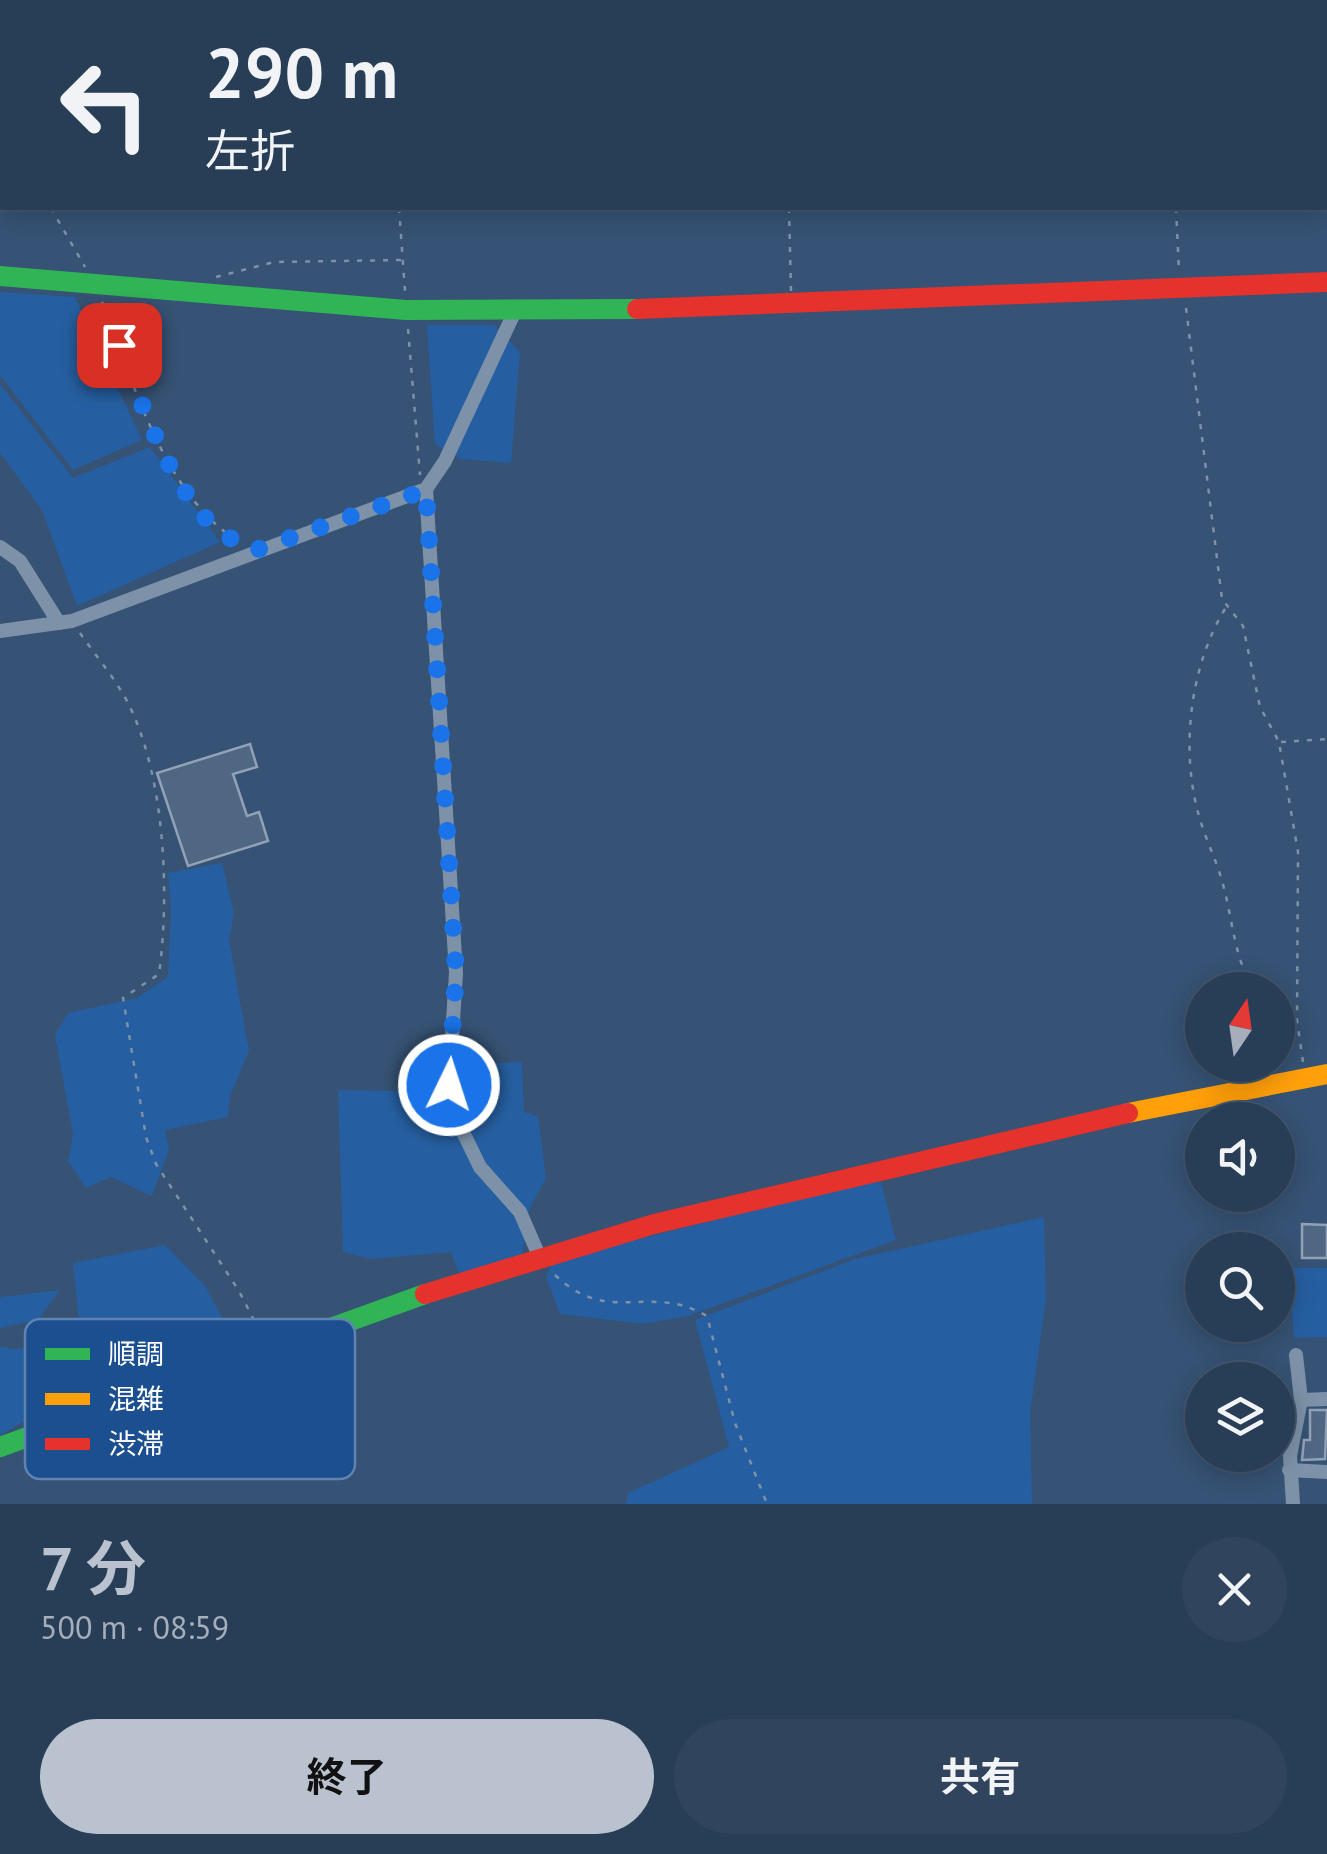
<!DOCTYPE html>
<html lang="ja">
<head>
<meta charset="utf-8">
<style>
	body { margin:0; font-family:"PT Sans","Noto Sans JP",sans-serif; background:#30455d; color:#f1f3f6; height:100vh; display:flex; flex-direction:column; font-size:38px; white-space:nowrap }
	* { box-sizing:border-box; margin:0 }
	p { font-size:32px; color:#a5aeba }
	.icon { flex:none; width:55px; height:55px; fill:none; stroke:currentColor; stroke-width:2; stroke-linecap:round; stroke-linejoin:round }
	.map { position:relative; height:1504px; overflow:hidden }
	.side { display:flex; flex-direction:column; background:#283e57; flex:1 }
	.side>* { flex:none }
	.top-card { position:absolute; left:0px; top:0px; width:1328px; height:210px; box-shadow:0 5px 25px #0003,0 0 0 2px #44576d; background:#283e57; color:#f1f3f6; overflow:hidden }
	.needle { width:65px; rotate:13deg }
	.buttons { position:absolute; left:1185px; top:972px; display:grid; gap:20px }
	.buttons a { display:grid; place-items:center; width:110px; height:110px; border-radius:50%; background:#283e57; box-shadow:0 5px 25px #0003,0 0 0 2px #44576d; font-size:50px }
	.pin { position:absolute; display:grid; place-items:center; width:85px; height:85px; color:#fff; margin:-42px; border-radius:20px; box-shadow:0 5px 15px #0006 }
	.me { position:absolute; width:110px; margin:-55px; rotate:4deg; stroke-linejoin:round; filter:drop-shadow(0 0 8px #0008) }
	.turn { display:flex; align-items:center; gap:35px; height:210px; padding:0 40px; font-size:45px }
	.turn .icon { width:130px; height:130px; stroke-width:2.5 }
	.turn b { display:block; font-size:70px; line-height:85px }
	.round { display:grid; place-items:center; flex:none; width:105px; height:105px; border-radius:52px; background:#30455d }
	.summary { display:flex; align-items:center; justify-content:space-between; height:170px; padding:0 40px }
	h1 { font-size:60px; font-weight:700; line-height:75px; color:#b9c2ce }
	.button { display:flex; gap:20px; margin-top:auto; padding:20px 40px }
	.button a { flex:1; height:115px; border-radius:60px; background:#b9c2ce; color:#111; font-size:40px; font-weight:700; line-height:115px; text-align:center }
	.button a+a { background:#30455d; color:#f1f3f6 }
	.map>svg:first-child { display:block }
	.green { fill:#265fa1 }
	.building { fill:#506783; stroke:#92a2b6; stroke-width:2.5 }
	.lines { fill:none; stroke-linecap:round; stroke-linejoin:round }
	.path { stroke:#7d92a8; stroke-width:2.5; stroke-dasharray:5 8; stroke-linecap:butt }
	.street { stroke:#7d92a8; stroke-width:14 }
	.fast { stroke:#30b455; stroke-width:20 }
	.slow { stroke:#ff9f0a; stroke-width:20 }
	.jam { stroke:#e5322d; stroke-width:20 }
	.route { stroke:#1a73e8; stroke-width:18; stroke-dasharray:0 32.4 }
	.key { fill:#1b4f8f; stroke:#5f84b1; stroke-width:2.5 }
	.key-label { font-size:28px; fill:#fff }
</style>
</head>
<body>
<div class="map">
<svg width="1327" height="1504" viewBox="0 0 1327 1504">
	<rect width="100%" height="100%" fill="#365274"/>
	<g class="green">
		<path d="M0,292L75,297L142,440L73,470L0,375Z"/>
		<path d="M427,325H494L520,352L511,463L461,459L435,444Z"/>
		<path d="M0,384L73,478L150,447L220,542L77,606L42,510L0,453Z"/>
		<path d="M222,863L234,913L229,940L249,1051L230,1096L228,1117L165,1130L169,1149L152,1196L111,1177L86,1188L68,1161L73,1134L55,1035L68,1013L137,998L168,977L171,910L168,873Z"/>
		<path d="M522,1062L524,1112L538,1116L546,1178L530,1208L522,1257L459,1273L451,1252L371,1259L343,1252L338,1090L462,1092L466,1064Z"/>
		<path d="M880,1178L896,1240L688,1316L643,1324L560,1314L546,1277L553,1261Z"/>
		<path d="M1044,1217L1046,1299L1030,1413L1032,1504H626L628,1493L729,1447L695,1320L855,1259Z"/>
		<path d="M165,1245L205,1286L238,1347L63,1399L0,1435V1347L18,1349L80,1331L73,1263Z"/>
		<path d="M1288,1268H1327V1337L1294,1338Z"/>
		<path d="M60,1290L38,1320L0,1328V1297Z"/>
	</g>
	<g class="building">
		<path d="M250,744L257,767L233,774L247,816L259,812L268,841L188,866L157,773Z"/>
		<path d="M1302,1224L1327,1225V1258H1302Z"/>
		<path d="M1310,1410H1327L1325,1459L1302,1460L1304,1440H1310Z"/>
	</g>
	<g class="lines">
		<g class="path">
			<path d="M78,0L79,2"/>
			<path d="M249,0V2"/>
			<path d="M567,0L568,2"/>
			<path d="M766,0L767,2"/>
			<path d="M1314,0L1315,2"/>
			<path d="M1186,2V0"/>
			<path d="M0,117L2,118"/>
			<path d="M0,133L2,135"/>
			<path d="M51,208L85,267"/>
			<path d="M399,208L405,291"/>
			<path d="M789,208L791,291"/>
			<path d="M1176,208L1179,271"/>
			<path d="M216,277L274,262L402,260"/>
			<path d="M102,302C134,382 162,493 239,542"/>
			<path d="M1186,308L1222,599L1243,626L1260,707L1279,742L1298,852L1297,1020L1303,1062"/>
			<path d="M408,329L420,475"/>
			<path d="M1225,609C1190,666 1180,750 1199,816C1205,838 1216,859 1222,881C1233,918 1233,956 1254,990"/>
			<path d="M80,633C95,655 115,678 128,703C165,776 170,894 159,974L123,998L146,1137L156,1164L239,1291L262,1336"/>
			<path d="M1281,742L1327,739"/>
			<path d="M555,1275C609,1327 649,1282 707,1316L735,1423L767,1504"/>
		</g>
		<g class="street">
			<path d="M426,489L456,973L449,1085L462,1130L480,1167L520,1212L540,1258"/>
			<path d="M0,547L20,561L59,623"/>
			<path d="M0,631L72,621L426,489L445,461L515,311"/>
			<path d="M1301,1400L1327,1399"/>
			<path d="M1289,1470L1327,1472"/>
			<path d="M1293,1504L1290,1456L1301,1400L1296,1355"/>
		</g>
		<g class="fast">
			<path d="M0,276L406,310L637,309"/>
			<path d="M0,1447L425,1294"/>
		</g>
		<path class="slow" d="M1128,1113L1327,1074"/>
		<g class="jam">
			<path d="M637,309L1327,282"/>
			<path d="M425,1294L654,1224L1128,1113"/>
		</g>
	</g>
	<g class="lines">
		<path class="route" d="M119,345C143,405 166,479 213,526C224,536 240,543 253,551L426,490L456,973L449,1085"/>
	</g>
	<rect x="25" y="1319" width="330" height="160" rx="15" class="key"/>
	<rect x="45" y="1348" width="45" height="12" fill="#30b455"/>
	<rect x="45" y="1393" width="45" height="12" fill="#ff9f0a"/>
	<rect x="45" y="1438" width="45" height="12" fill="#e5322d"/>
	<g class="key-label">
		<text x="108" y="1364">順調</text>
		<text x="108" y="1409">混雑</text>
		<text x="108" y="1454">渋滞</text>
	</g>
</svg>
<div class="buttons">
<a><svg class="needle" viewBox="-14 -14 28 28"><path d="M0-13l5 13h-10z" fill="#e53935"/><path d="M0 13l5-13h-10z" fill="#a5aeba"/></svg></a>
<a><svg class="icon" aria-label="sound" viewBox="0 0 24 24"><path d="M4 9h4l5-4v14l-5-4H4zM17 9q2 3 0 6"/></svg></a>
<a><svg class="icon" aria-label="search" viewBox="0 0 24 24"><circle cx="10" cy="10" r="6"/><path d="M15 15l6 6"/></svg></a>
<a><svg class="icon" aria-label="layers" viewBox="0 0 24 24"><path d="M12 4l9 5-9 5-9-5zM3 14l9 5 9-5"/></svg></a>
</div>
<div class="pin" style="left:119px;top:345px;background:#d93025"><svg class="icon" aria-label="arrive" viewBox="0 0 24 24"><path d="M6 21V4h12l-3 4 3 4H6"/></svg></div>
<svg class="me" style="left:449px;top:1085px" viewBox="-20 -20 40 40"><circle r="17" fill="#1a73e8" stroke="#fff" stroke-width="3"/><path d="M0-11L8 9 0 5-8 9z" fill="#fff"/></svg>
<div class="top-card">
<div class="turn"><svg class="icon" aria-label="left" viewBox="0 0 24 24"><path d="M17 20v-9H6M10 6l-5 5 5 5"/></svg><div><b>290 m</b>左折</div></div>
</div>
</div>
<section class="side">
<div class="summary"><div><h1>7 分</h1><p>500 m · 08:59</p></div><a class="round"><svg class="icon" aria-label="close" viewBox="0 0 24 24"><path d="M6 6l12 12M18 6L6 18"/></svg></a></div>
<div class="button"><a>終了</a><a>共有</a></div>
</section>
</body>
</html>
